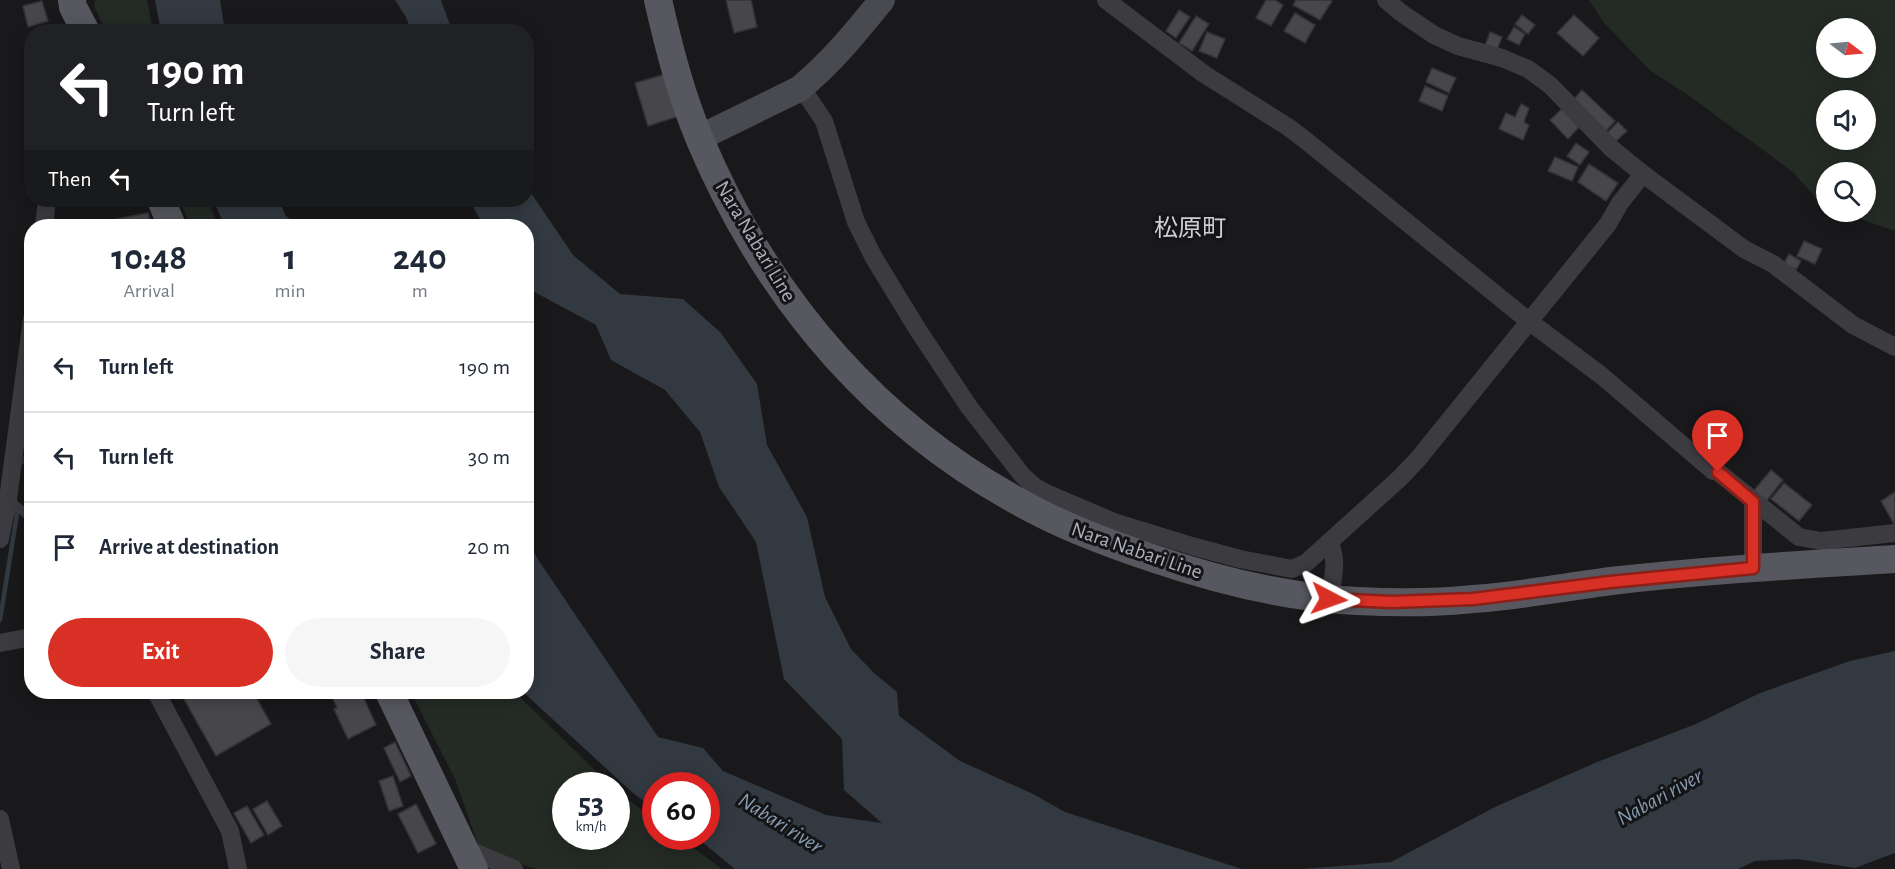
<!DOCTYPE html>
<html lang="en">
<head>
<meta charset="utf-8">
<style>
	body { margin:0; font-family:"Alegreya Sans","Noto Sans JP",sans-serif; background:#f6f6f7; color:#1f2937; height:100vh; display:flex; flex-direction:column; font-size:22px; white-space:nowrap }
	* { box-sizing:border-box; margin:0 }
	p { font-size:20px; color:#747a83 }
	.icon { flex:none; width:33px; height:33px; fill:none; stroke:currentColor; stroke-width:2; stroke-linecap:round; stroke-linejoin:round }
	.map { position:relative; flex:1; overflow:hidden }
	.drawer { position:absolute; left:24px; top:219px; width:510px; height:480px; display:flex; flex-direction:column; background:#fff; border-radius:24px; box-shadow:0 3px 15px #0003 }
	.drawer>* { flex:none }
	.guide { position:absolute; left:24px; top:24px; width:510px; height:183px; border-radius:24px; box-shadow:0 3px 15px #0003; background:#202124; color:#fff; overflow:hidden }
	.needle { width:39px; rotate:106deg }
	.tools { position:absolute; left:1816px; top:18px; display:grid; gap:12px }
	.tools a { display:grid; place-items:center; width:60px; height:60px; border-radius:50%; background:#fff; box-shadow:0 3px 15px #0003; font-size:30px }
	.speed { position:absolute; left:552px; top:772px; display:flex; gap:12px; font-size:30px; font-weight:700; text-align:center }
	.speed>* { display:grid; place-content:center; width:78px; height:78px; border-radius:50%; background:#fff; box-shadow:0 3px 15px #0003; line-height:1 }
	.speed small { font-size:15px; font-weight:400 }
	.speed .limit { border:9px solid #d22; background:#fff; color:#111 }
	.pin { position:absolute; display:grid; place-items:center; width:51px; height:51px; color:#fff; margin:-62px -26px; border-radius:50% 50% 50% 0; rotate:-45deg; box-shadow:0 0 6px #0007 }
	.pin .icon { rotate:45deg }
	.me { position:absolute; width:66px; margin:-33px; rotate:94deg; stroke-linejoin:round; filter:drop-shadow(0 0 4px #0008) }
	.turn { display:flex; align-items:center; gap:21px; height:126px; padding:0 24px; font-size:27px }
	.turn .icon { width:78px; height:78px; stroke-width:2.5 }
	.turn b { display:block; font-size:42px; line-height:51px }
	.then { display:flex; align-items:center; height:57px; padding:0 24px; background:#0003; gap:12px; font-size:22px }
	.eta { display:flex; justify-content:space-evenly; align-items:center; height:102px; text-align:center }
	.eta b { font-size:36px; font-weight:700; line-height:42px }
	.primary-button { display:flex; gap:12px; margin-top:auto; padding:12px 24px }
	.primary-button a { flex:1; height:69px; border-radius:36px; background:#d93025; color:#fff; font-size:24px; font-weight:700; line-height:69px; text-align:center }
	.primary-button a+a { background:#f6f6f7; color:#1f2937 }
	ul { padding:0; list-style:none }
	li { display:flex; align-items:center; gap:18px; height:90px; padding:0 24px; border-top:2px solid #e0e1e3 }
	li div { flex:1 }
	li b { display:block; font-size:22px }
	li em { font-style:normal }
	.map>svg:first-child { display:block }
	.green { fill:#242b25; fill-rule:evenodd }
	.water { fill:#323940 }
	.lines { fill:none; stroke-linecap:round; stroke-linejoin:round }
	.stream { stroke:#323940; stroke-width:4.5 }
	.building { fill:#47464b; stroke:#343337; stroke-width:1.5 }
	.lane { stroke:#3b3b40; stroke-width:9 }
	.street { stroke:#3b3b40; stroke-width:18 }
	.secondary { stroke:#494a50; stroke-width:26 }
	.primary { stroke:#57585f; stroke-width:28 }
	.route-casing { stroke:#8d1f18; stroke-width:15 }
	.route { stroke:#d93025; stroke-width:10 }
	.labels { text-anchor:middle; stroke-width:6; stroke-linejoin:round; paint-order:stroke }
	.street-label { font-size:21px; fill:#adb0ba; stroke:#141416 }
	.water-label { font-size:22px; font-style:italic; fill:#879bb1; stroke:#141416 }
	.quarter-label { font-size:24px; fill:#cdcfd6; stroke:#141416 }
</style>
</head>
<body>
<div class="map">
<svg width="1895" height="869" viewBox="0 0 1895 869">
	<rect width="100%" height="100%" fill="#19191b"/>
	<g class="green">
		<path d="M95,0H147L153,31H106L94,6Z"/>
		<path d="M1589,0H1895V231L1840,212H1866V172H1827V207L1823,206L1793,172L1688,95L1651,71L1604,23ZM1827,28H1866V68H1827ZM1827,100H1866V140H1827Z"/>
		<path d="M179,200H208L218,226H191Z"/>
		<path d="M411,692H515L611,786H566V837H616L617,791L655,820L656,837H679L722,869H536L480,850L455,779Z"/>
	</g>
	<g class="water">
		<path d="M155,0H220L225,31H161Z"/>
		<path d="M395,0H441L452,31H411L406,17Z"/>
		<path d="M527,187L573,255L620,294L683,299L721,333L757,384L767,445L807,517L825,597L851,649L874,673L897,692L899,716L960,761L1033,794L1065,812L1242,869H735L696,837H706V786H656L655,809L634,794L523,692H526L527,540L539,561L658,737L703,748L723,771L826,815L882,823L844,790L842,739L784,679L756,542L719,487L700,432L665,390L611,360L596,325L527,288L526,226H484L469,200H526Z"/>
		<path d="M213,200H280L285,215L298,226H225Z"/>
		<path d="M1895,651V853L1855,868L1798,859L1755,861L1738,869H1301L1391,862L1495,807L1597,762L1696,724L1760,693L1850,661Z"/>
	</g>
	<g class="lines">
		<path class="stream" d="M0,620L17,514L12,509"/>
	</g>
	<g class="building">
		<path d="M726,0H751L757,27L734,33Z"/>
		<path d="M1266,0H1275L1283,5L1271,26L1256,18Z"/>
		<path d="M1296,0H1330L1332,1L1320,20L1293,5Z"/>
		<path d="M42,1L48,21L28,27L23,6Z"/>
		<path d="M1179,10L1190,17L1176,38L1166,31Z"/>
		<path d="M1295,13L1315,25L1305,43L1284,31Z"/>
		<path d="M1522,15L1535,25L1528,34L1515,24Z"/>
		<path d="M1574,15L1599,38L1583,56L1557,33Z"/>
		<path d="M1196,16L1209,24L1192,51L1179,43Z"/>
		<path d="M1514,27L1525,34L1519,45L1507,39Z"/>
		<path d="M1207,32L1225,39L1217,58L1199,51Z"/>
		<path d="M1490,32L1502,37L1497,50L1485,46Z"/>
		<path d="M1432,68L1456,78L1449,93L1426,82Z"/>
		<path d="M669,73L682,115L648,126L635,83Z"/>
		<path d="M1425,86L1448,96L1442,111L1419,101Z"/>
		<path d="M1582,90L1615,121L1606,131L1574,99Z"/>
		<path d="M1521,104L1529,108L1524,122L1529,125L1523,140L1499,129L1506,113L1515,117Z"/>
		<path d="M1562,109L1579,127L1568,139L1550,120Z"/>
		<path d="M1618,122L1627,131L1616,141L1607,133Z"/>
		<path d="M1576,143L1589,152L1580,165L1567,156Z"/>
		<path d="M1555,157L1578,167L1572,181L1548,171Z"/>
		<path d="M1589,164L1618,183L1606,201L1578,182Z"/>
		<path d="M148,213L151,226H82Z"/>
		<path d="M1804,241L1822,249L1815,264L1797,256Z"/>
		<path d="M1789,254L1801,261L1796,270L1784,263Z"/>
		<path d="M26,449L32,450V465L23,463Z"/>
		<path d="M1771,470L1783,480L1764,504L1751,494Z"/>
		<path d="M1784,483L1812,505L1799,521L1771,499Z"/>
		<path d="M1895,492V523L1894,524L1881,501Z"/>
		<path d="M180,692H253L271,724L216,756Z"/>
		<path d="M330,692H361L376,725L348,739L334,709L337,708Z"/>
		<path d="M395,742L411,776L400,782L384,748Z"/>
		<path d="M393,776L403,806L389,811L379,781Z"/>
		<path d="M267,801L282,826L268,835L253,809Z"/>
		<path d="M416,804L436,844L418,853L398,814Z"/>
		<path d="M247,806L264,835L251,843L234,813Z"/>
	</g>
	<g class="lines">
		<path class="lane" d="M8,499L32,519"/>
		<g class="street">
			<path d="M1106,0L1204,74L1288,127L1304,139L1530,322L1602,376L1713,471L1718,472L1799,537L1821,541L1895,533"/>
			<path d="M1386,0L1400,12L1434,35L1458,46L1502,58L1528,69L1550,85L1611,148L1643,174L1744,249L1773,264L1853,325L1895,347"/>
			<path d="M801,87L824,121L856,222L874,258L918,330L969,407L1022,475L1035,487L1046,493L1114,522L1192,546L1240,559L1292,569L1306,563L1400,478L1418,459L1608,224L1620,203L1643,174"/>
			<path d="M44,226L47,200"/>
			<path d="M1753,502V568"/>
			<path d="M0,539L8,499L32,319"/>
			<path d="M1329,542C1339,560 1332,580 1330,599"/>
			<path d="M0,643L32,637"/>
			<path d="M156,692L230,831L238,869"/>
			<path d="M0,819L11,869"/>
			<path d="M462,847L514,869"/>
		</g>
		<path class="secondary" d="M699,138L799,89C831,63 856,32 882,0"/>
		<g class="primary">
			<path d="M72,0L73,7L86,32"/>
			<path d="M658,0C669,48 681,95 700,140C769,303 882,433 1040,513C1077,532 1116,546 1155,559C1220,581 1289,598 1358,601C1396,603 1435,603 1473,599C1519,596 1565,587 1611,581C1705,570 1800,565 1895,559"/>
			<path d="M161,200L172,226"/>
			<path d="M389,692L474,869"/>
		</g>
	</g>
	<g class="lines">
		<defs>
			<path id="route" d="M1329,599L1392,602L1473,599L1610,582L1753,568V502L1718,472"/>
		</defs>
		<use href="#route" class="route-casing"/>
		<use href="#route" class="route"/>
	</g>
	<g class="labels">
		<g class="street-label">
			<text transform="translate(756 241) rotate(59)" y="7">Nara Nabari Line</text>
			<text transform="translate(1137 550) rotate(19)" y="7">Nara Nabari Line</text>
		</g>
		<g class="water-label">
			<text transform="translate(1659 796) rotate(-29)" y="8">Nabari river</text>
			<text transform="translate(781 822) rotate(32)" y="8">Nabari river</text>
		</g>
		<g class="quarter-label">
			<text x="1190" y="236">松原町</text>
		</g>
	</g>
</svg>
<div class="tools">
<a><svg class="needle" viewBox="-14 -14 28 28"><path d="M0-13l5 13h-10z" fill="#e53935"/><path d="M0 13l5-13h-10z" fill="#747a83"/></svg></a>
<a><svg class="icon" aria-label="sound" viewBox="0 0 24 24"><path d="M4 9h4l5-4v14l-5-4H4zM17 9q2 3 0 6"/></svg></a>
<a><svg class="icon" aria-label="search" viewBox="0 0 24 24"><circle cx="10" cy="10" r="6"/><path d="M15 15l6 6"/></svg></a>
</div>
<div class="speed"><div>53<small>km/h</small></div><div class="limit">60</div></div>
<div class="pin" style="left:1718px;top:472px;background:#d93025"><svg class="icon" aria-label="arrive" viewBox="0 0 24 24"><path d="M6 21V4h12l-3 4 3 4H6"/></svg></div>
<svg class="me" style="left:1329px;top:599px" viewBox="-20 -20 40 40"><path d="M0-17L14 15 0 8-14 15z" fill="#d93025" stroke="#fff" stroke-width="4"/></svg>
<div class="guide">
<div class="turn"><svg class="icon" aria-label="left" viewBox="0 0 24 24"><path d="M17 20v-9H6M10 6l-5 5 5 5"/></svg><div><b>190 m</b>Turn left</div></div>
<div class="then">Then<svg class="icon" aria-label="left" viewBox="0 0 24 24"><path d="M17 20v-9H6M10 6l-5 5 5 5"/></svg></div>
</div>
<section class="drawer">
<div class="eta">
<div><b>10:48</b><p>Arrival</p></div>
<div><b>1</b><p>min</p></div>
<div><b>240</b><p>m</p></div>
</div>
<ul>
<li><svg class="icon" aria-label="left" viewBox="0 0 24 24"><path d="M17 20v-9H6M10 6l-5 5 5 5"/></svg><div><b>Turn left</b></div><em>190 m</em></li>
<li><svg class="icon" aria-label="left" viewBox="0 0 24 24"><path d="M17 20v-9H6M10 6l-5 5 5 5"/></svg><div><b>Turn left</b></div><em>30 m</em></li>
<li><svg class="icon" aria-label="arrive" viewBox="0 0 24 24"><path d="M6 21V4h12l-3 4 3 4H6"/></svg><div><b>Arrive at destination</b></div><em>20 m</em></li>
</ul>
<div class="primary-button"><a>Exit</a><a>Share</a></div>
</section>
</div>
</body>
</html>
